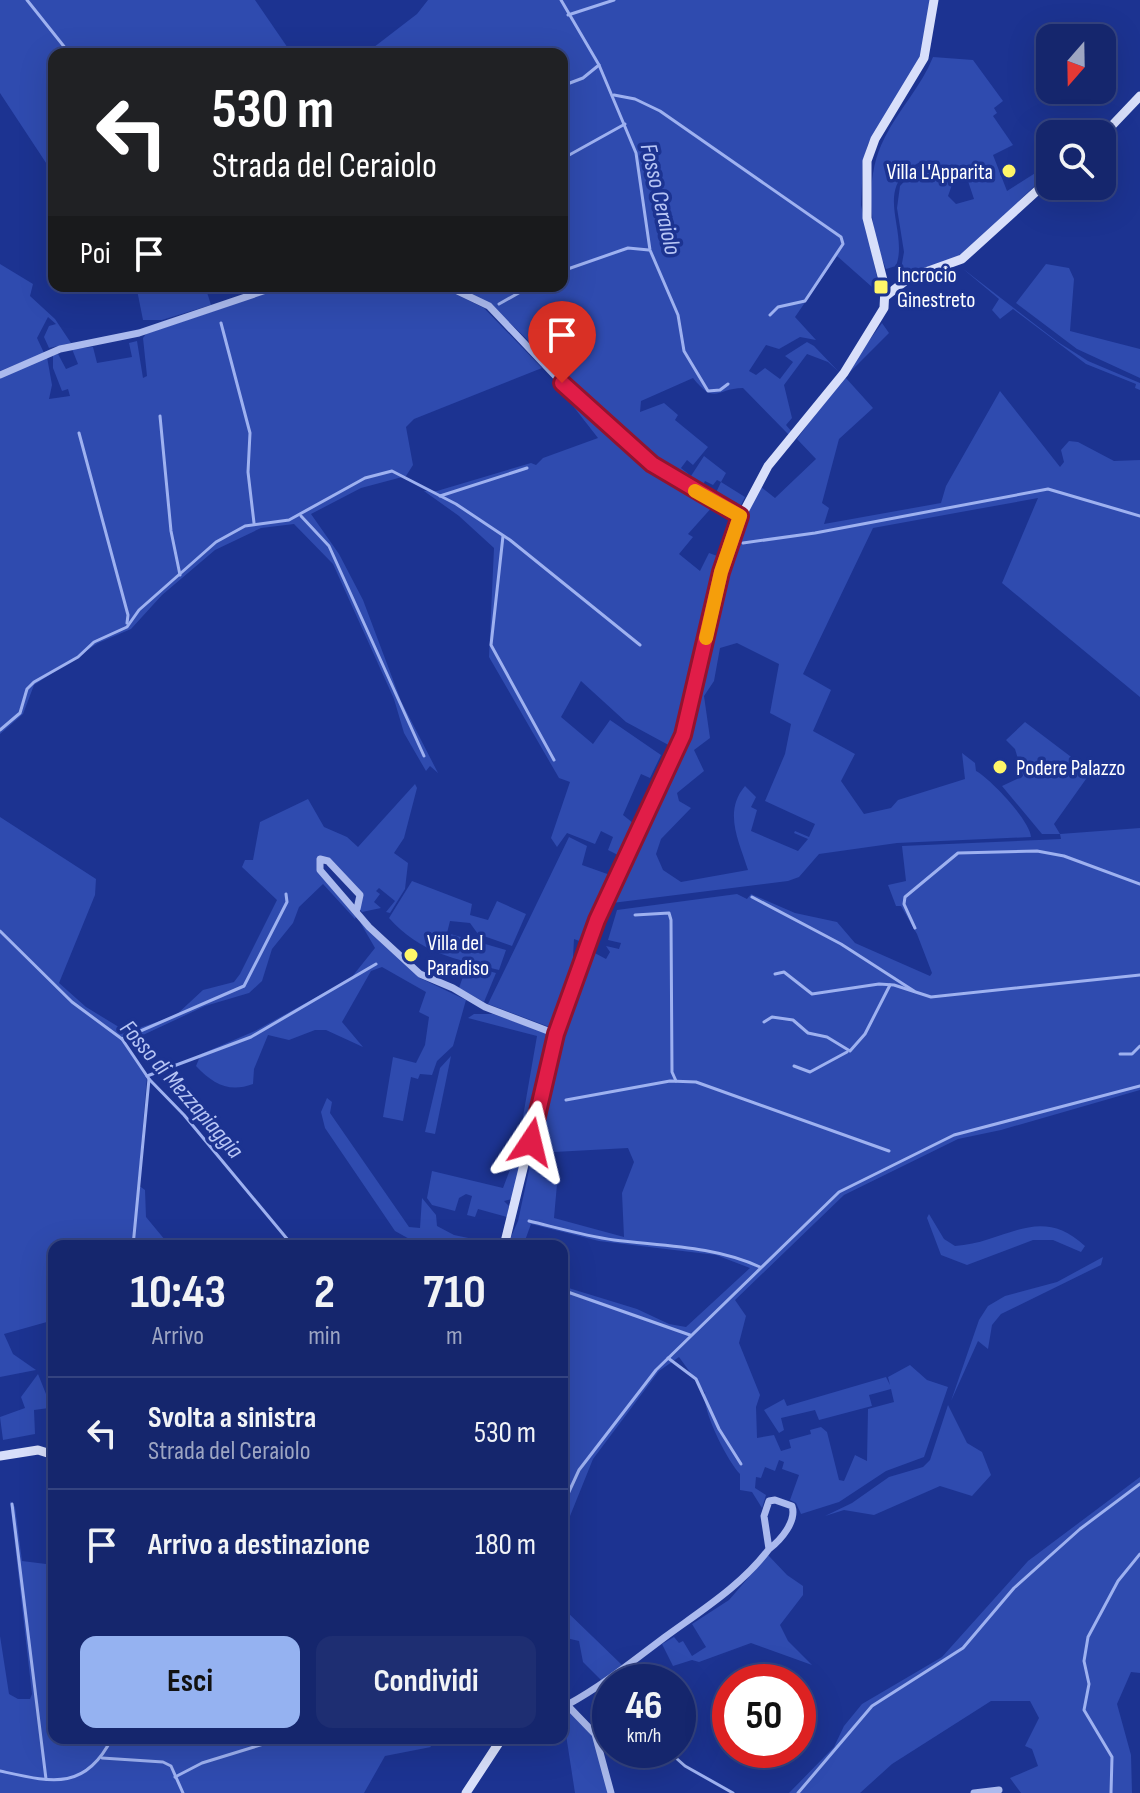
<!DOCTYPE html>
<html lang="it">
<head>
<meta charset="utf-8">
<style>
	body { margin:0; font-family:"Sofia Sans Condensed",sans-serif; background:#1e2e72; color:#f1f3f6; height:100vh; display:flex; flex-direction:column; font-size:30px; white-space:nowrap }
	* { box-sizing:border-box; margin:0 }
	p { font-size:26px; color:#9da5c2 }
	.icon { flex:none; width:44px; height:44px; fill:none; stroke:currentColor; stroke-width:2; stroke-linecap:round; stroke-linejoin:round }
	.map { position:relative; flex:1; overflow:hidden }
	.panel { position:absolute; left:48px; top:1240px; width:520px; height:504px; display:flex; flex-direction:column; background:#15266d; border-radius:16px; box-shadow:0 8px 32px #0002,0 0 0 2px #344380 }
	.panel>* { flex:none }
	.hud { position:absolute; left:48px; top:48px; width:520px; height:244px; border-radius:16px; box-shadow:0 8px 32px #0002,0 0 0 2px #344380; background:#202124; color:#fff; overflow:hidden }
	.needle { width:52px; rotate:200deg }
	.fabs { position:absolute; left:1036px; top:24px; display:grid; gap:16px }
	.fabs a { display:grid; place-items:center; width:80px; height:80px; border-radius:16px; background:#15266d; box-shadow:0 8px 32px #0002,0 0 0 2px #344380; font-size:40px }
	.speed { position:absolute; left:592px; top:1664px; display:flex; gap:16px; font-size:40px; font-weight:700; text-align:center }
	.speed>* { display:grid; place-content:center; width:104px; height:104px; border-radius:50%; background:#15266d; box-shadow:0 8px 32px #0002,0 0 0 2px #344380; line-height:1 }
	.speed small { font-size:20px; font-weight:400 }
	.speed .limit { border:12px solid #d22; background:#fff; color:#111 }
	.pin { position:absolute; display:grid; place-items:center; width:68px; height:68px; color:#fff; margin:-82px -34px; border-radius:50% 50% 50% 0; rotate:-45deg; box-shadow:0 0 8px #0007 }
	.pin .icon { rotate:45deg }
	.me { position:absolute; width:88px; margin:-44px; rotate:10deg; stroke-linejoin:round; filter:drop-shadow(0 0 6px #0008) }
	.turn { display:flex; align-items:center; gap:28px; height:168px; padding:0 32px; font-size:36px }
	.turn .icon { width:104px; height:104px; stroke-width:2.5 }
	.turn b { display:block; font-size:56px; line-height:68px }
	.then { display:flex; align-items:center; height:76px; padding:0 32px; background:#0003; gap:16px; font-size:30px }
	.eta { display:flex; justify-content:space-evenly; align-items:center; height:136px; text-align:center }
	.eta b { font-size:48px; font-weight:700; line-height:56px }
	.primary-button { display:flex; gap:16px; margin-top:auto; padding:16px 32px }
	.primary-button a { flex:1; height:92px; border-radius:16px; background:#95b2f1; color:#111; font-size:32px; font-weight:700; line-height:92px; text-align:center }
	.primary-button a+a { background:#1e2e72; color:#f1f3f6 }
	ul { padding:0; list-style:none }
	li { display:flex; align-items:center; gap:24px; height:112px; padding:0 32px; border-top:2px solid #344380 }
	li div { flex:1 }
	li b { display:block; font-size:30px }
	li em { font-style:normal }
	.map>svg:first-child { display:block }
	.green { fill:#2f4baf; fill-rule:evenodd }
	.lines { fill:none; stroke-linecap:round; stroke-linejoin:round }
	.stream { stroke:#9eb1f0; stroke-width:3 }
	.street { stroke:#abbaee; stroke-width:7 }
	.secondary { stroke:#d8dffa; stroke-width:9 }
	.route-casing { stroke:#92132f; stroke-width:20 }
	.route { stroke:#e11d48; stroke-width:14 }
	.slow { stroke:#f59e0b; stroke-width:14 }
	.poi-dot { fill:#fff669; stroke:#1c3391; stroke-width:3 }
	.labels { text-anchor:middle; stroke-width:7; stroke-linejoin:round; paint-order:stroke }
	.poi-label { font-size:22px; fill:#fff; stroke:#1c3391; text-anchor:start }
	.water-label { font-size:24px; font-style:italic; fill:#b7c5f5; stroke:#1c3391 }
</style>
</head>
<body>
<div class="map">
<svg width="1140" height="1793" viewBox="0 0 1140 1793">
	<rect width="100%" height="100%" fill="#1c3391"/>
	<g class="green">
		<path d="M0,0H255L292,54H54V175L0,93Z"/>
		<path d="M428,0H930L920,57L868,144L863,162L861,205L881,295L837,256L795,317L816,340L800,337L779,349L766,345L749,371L756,375L765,368L780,379L793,362L785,356L807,342L814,346L839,372L828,362L807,354L784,385L792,418L786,425L792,432L789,435L743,388C717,388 715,406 693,378L641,401L640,412L664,403L678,415L675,420L708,447L693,465L687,460L681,468L691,476L704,456L726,473L721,482L745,497L738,511L735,510L737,503L725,497L722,503L713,499L721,482L717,480L713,485L705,481L700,491C656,464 616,433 580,396C542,358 511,314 463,290L465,286H562V54H365L417,14Z"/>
		<path d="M933,57L973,60L1003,101L994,108L997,113L993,116L1013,145L993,155L1007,191L1048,165L1050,171L964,254L908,275L901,269L904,252L897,208L900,186L918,167L933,165L949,177L952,185L948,196L956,204L974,199L967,178L958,181L935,161C923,160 917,162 907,171C878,196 908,234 896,266L886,269C869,229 864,176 885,137C899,109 921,87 933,57Z"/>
		<path d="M0,264L33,284L30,296L55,319L71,343L49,348L44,337L49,326L56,324L48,317L37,338L44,353L0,371Z"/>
		<path d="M1046,264L1069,268L1074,279L1070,331L1140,349V378L1077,349L1016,303Z"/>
		<path d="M962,268L1058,342L1088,361L1140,383V390L1135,388L1136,384L1086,364L1013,309L1000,319L992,310L999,299Z"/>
		<path d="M161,286H205L211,305L162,320H143L137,290Z"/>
		<path d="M288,286H439L484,308L542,368L414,419L406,427L413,465L406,476L361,488L311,514L339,554L363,600L401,701L438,773L430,766L426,771L404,733L394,699L333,564L294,524L261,528L215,550L162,595L131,629L98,643L34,685L23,714L0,734V377L47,357L52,385L49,399L70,396L68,389L62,391L53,368V355L58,354L66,369L78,364L72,349L93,347L97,363L132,357L129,343L137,341L143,378L147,376L143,338L146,334Z"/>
		<path d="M882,323L889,333L845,377L873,408L839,439L822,503L829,508L824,524L941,503L946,486L1000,391L1060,467L1064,462L1061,450L1069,441L1078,442L1114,461L1140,460V697L1002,583L1038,498L873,528L803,674L831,690L813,731L855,754L841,781L864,814L891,808L898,800L965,779L962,753L975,763L976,771C991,779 1030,821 1031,837L897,843L819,854L799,877L788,881L612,903L613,894C638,842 672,789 689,733C714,650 717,564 761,487L775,498L816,459L797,439ZM737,643L779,664L770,713L791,724L785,754L765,801L815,824L809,837L795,831L794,833L808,839L798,851L751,831L757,810L751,807L756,797L745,786C723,812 739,841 748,870L681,882L663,870L656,854L661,839L691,808L679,801L677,793L704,771L694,750L710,738L704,696L714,681L720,648Z"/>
		<path d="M555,383L650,466L714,505L688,534L693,537L679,554L700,571L709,553L720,557L674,748L626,722L581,681L561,717L593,744L610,720L661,755L650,778L641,774L623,815L638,827L620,856L608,850L613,837L601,831L595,844L567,833L557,847L551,838L570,782L559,778L489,657L494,548L459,516L424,491H437L531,463L536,465L543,458L598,438Z"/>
		<path d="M1025,722L1091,772L1054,824L1060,834L1140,828V1090L1001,1130L958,1139L844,1195L735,1300L746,1316L739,1343L760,1395L756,1407L757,1438L774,1435L781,1451L791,1448L789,1440L811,1434L810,1430L821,1427L827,1432L839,1480L844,1481L855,1455L867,1461L868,1409L894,1402L891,1389L869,1395L872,1406L819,1420L815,1410L781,1418L784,1430L779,1433L764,1410L784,1399L787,1406L886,1377L890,1385L888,1377L910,1365L927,1380L948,1387L924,1457L886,1471L839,1502L801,1514L796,1503L790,1500L799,1475L782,1469L784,1462L779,1460L775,1471L765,1467L761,1478L756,1477L755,1488L766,1495L762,1508L752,1492L740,1490V1474C728,1462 701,1409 705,1393L679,1357L659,1371L593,1459L562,1536V1286L637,1309L669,1324L686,1327L750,1268L716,1255L599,1241L531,1224L523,1246H507L518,1221L558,1036L591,951L606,959L610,952L606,946L619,949L621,943L608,940L617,910L737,894L747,899L751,894L795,913L837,922L855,943L930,976L932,973L917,934L901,906H896L888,885L906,881L902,846L1061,839L1060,834H1042L1002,786L1023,776L1015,749L1006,740ZM628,1148L634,1162L622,1193L624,1237L554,1218L557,1184L550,1173L554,1152Z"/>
		<path d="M415,784L417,788L404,838L394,853L408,863L405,889L390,913L386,912L395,901L379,888L376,891L380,894L374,902L381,908L362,912L359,908L363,894L330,859L318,857V872L357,914L355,919L323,884L299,907L293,923L272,949L262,981L249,993L205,1006L126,1043L147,1076L138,1185L145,1190L146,1217L170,1246H54V1320L4,1334L13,1354L36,1370L0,1377V817L96,879L95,895L59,983L86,1007L127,1032L175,1016L203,990L234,982L240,974L277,900L242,867L245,860H253L260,822L308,799L324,827L347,837L358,847Z"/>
		<path d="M569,837L587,846L582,865L613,876L597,906L576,969L582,942L574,939L572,977L552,1028L488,1004Z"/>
		<path d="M412,881L472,904L470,915L488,920L497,901L526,914L512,946L478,934L470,923L450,921L447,933L506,950L499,970C455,959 420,953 389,918Z"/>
		<path d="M360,922L420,978L466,1000L453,1046L437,1061L432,1075L420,1074L418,1079L411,1077L403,1121L383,1117L393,1057L416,1063L425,1045L429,1017L419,1012L426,992L382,967L371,971L342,1022L363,1047L326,1030H315L289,1040L268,1035L254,1069L253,1084C229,1093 213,1084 196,1066L201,1054L255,1031L351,978L375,948Z"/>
		<path d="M467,965L496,973L484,1002L459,988Z"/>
		<path d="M474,1014H493L549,1034L530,1133L512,1199L504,1201L509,1206L507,1217L478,1209L475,1217L467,1215L472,1196L466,1194L459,1198L455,1211L432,1205L427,1198L432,1171L503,1188L517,1151L537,1036L468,1018Z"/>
		<path d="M451,1056L435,1134L425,1132L440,1068Z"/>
		<path d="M327,1098L332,1102L330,1113L409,1227L420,1228L422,1198L436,1215L437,1226L454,1235L478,1240L476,1246H422L395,1231L325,1128L321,1112Z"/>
		<path d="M929,1214L944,1239L955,1246C1006,1243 1039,1203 1085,1246L1081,1252L1053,1240H1033L967,1265L941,1255L927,1218Z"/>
		<path d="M1103,1257L1101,1265L1001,1314L992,1325L988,1349L978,1341L951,1401L979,1320L988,1306L1005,1296L1057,1282Z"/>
		<path d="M38,1374L46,1394H49V1408L34,1410L35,1434L3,1440L0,1417L25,1408L21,1397Z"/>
		<path d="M948,1405L967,1443L982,1452L991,1475L972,1496L940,1486L874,1515L844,1510L825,1516L852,1503L889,1477L923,1467L930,1460Z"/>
		<path d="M1140,1477V1673L1131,1672L1117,1704L1131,1755L1132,1793H1021L1010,1778L1038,1766L1032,1749L1025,1746L1039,1718L1030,1701H991L892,1764L860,1793H789L834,1747L844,1726L862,1704L942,1657L1028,1561Z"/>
		<path d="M10,1501L15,1507L22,1561L54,1565V1738H425L431,1747L385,1756L364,1793H0V1636L9,1694L18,1699H30L32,1694Z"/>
		<path d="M768,1555L787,1575L803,1586V1595L780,1625L788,1641L812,1665L751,1643L699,1662L692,1660L673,1666L662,1644L674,1637L679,1643L683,1641L692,1656L706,1647L692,1624L729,1600Z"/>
		<path d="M562,1607L622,1665L602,1681L583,1662L579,1641L566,1638L569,1627L562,1625Z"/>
		<path d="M562,1709C596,1713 601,1767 608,1793H575Z"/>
	</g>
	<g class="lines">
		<g class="stream">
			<path d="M27,0L70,54"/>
			<path d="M561,0L599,65L636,153L650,250L678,315L684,351L708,391L720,390L728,384"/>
			<path d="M568,15L614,0"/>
			<path d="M562,86L583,78L599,65"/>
			<path d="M614,95L635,99L660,111L841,237L843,244L805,301L778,307L770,315"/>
			<path d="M562,159L625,124"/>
			<path d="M562,271L628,248L649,250"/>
			<path d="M499,304L531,286"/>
			<path d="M221,323L250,433L248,472L254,523"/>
			<path d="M160,416L171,531L180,575"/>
			<path d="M79,433L128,615L127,623"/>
			<path d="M440,496L527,468"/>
			<path d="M301,516L329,546L424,756"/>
			<path d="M503,536L491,645L554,760"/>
			<path d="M743,543L815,533L1048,489L1140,516"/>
			<path d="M0,730L20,713L27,689L34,682L78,657L94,642L127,627L139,610L216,542L245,526L289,520L365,478L392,471L456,504L510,540L640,645"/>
			<path d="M752,897L841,944L914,991"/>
			<path d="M635,915L669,913L671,920L672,1072L676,1081"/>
			<path d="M915,928L904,904L905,897L958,853L1037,851L1064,856L1140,884"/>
			<path d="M0,931L72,1002L122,1039L149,1079L184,1115L293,1246"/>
			<path d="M775,974L784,972L812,994L879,984L894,985L931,997L1140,975"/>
			<path d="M764,1022L772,1017L793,1020L808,1033L827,1037L850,1051L865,1034L890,985"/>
			<path d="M122,1039L244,986L287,902L286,894"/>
			<path d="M1120,1054H1132L1140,1046"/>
			<path d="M794,1066L810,1072L847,1052"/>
			<path d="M147,1076L251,1037L376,964"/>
			<path d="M566,1100L670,1081L696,1082L889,1151"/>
			<path d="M529,1221C558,1228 586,1236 614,1240C663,1246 715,1246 760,1267"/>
			<path d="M133,1246L149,1079"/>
			<path d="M562,1290L690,1335"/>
			<path d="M668,1358L696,1379L719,1429L741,1464"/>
			<path d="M12,1504L46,1779"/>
			<path d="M562,1507L579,1470L656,1370L839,1192L954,1135L1140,1086"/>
			<path d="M667,1750L685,1766L733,1793"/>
			<path d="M102,1758L163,1762L171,1766L183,1793"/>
			<path d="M0,1771C51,1782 85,1792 112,1738"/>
			<path d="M175,1777L202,1763L283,1738"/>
			<path d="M798,1793L872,1706L963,1648L1014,1588L1080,1529L1140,1484"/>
			<path d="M1111,1793L1112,1757L1084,1710L1089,1684L1084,1661L1088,1637L1118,1581L1140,1554"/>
		</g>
		<g class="street">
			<path d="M447,286L489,306L581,403L652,464L740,516"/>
			<path d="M0,375L60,349L139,333L278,286"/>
			<path d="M357,909L360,895L328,861L320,859V870L369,927L420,974L453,988L485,1007L556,1034"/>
			<path d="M567,1705C602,1686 633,1661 665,1637C702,1610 741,1586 769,1549L764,1516L769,1501L775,1500L792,1506C797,1521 781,1540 769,1549"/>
			<path d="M562,1706L567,1705L595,1734L611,1793"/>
			<path d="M974,1793L999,1790"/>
		</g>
		<g class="secondary">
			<path d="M1102,136L1140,96"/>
			<path d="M886,296L909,278L962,259L1050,179"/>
			<path d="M504,1246L556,1034L605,900L683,735L732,534L768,466L844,373L884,308L885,288L867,218V161L875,139L924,58L934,0"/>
			<path d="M0,1456L38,1450L54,1455"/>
			<path d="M466,1793L502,1738"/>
		</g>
	</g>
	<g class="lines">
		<defs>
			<path id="route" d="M531,1142L556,1034L597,920L683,735L721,572L740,516L652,464L562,383"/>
		</defs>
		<use href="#route" class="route-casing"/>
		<use href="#route" class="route"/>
		<path class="slow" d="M695,491L740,516L721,572L706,638"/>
	</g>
	<g class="poi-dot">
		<circle cx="1009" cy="171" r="8"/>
		<rect x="873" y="279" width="16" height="16" rx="4"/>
		<circle cx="1000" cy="767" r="8"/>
		<circle cx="411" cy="955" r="8"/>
	</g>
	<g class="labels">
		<g class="poi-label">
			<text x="993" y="179" text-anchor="end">Villa L'Apparita</text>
			<text x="897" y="282">Incrocio<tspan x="897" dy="25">Ginestreto</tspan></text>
			<text x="1016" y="775">Podere Palazzo</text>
			<text x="427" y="950">Villa del<tspan x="427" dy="25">Paradiso</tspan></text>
		</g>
		<g class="water-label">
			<text transform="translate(661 199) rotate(77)" y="8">Fosso Ceraiolo</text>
			<text transform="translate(182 1089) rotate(49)" y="8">Fosso di Mezzapiaggia</text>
		</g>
	</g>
</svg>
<div class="fabs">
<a><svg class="needle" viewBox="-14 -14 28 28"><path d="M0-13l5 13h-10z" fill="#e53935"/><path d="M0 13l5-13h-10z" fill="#9da5c2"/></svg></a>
<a><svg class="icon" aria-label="search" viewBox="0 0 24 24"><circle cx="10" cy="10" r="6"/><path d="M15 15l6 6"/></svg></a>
</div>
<div class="speed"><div>46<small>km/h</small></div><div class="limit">50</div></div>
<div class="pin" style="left:562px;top:383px;background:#d93025"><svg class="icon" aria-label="arrive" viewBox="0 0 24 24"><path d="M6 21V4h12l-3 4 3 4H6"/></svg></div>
<svg class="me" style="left:531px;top:1142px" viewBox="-20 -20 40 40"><path d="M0-17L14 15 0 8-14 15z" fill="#e11d48" stroke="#fff" stroke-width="4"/></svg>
<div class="hud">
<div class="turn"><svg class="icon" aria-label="left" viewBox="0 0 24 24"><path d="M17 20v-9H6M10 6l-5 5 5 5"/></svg><div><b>530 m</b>Strada del Ceraiolo</div></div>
<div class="then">Poi<svg class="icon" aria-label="arrive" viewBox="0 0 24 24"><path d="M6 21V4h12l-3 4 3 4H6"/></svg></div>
</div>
<section class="panel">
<div class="eta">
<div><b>10:43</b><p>Arrivo</p></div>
<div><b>2</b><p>min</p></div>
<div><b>710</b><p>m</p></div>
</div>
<ul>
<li><svg class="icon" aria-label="left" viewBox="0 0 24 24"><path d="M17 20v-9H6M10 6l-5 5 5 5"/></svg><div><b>Svolta a sinistra</b><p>Strada del Ceraiolo</p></div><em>530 m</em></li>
<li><svg class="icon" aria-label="arrive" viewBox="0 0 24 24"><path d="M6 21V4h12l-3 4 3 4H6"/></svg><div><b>Arrivo a destinazione</b></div><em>180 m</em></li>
</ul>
<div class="primary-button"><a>Esci</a><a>Condividi</a></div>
</section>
</div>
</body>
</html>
